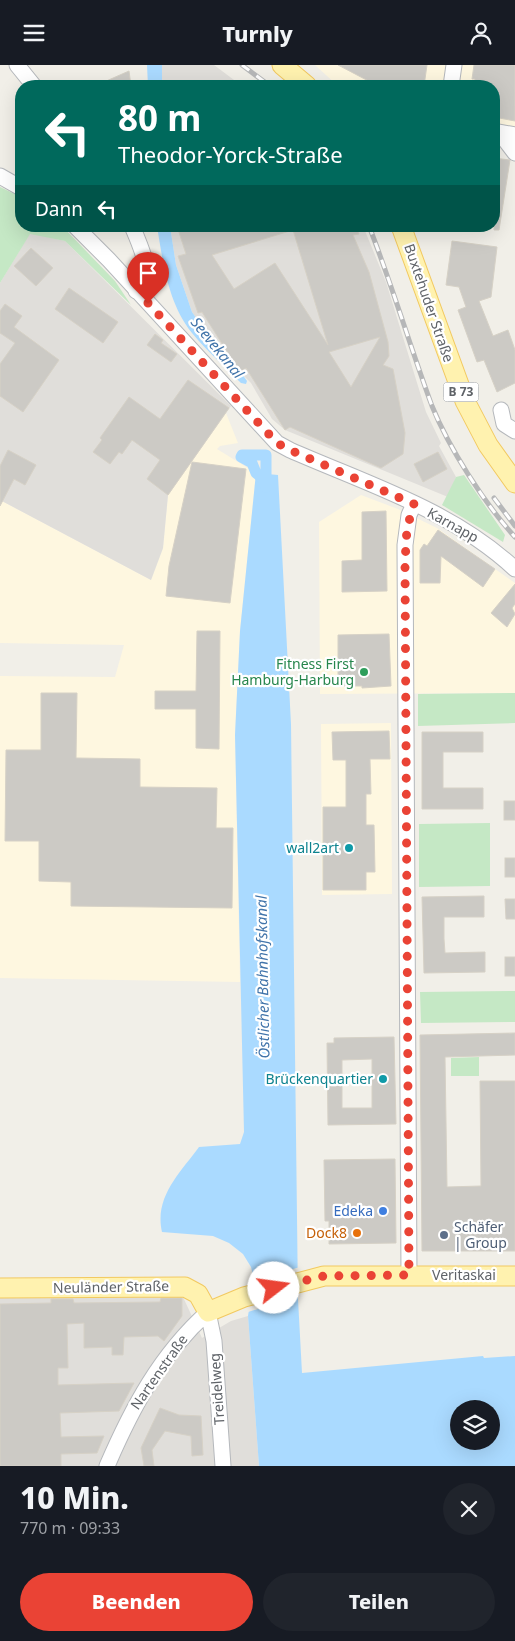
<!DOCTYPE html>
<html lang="de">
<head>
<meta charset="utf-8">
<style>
	body { margin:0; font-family:"Noto Sans",sans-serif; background:#20242c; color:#f1f3f6; height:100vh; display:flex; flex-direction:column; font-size:19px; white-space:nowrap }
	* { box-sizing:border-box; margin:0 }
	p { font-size:16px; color:#9ea1a6 }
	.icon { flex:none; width:28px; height:28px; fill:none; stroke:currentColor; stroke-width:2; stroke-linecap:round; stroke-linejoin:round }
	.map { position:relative; height:1401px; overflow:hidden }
	.side { display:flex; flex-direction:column; background:#171b24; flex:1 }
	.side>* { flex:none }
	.guide { position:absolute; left:15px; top:15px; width:485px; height:152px; border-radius:20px; box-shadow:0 5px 20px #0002; background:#00695c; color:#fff; overflow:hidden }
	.controls { position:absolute; left:450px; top:1335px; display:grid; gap:10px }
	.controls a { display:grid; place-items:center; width:50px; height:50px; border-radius:50%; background:#171b24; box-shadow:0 5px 20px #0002; font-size:25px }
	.pin { position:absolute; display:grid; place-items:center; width:42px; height:42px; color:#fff; margin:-51px -21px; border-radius:50% 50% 50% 0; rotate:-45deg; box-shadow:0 0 5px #0007 }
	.pin .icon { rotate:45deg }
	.me { position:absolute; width:55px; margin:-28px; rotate:75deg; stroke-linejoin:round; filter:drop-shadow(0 0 4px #0008) }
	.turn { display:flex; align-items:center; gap:18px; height:105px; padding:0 20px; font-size:22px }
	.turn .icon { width:65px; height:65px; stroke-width:2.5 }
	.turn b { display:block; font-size:35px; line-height:42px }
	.then { display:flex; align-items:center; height:48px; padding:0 20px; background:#0003; gap:10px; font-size:19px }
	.round { display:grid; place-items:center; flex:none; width:52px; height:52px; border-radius:26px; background:#20242c }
	.head { display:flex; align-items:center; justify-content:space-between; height:85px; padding:0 20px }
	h1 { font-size:30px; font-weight:800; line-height:38px }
	.button { display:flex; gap:10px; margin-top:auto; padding:10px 20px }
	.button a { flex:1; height:58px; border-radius:30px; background:#ea4335; color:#fff; font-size:20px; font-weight:800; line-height:58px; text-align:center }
	.button a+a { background:#20242c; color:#f1f3f6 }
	header { display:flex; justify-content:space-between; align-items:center; height:65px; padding:0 20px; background:#171b24; font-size:22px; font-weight:800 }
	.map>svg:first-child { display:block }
	.commercial { fill:#fef7e0 }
	.industrial { fill:#e0deda }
	.green { fill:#c5e8c5 }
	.water { fill:#aadaff; fill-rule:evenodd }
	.pier { fill:#f1efe8 }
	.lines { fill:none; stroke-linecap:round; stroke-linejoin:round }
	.canal { stroke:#aadaff; stroke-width:11 }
	.building { fill:#cccac5; stroke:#d6d1c6; fill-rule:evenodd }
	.minor-casing { stroke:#b5b8bc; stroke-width:17 }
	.major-casing { stroke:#f2c960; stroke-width:21 }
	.minor { stroke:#fff; stroke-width:15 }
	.major { stroke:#fff2af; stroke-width:19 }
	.rail-casing { stroke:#b6b7b8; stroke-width:5 }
	.rail { stroke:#fff; stroke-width:3; stroke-dasharray:9; stroke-linecap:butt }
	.route { stroke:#ea4335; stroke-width:9; stroke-dasharray:0 16.2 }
	.leisure-dot { fill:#2e9e5b; stroke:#fff; stroke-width:2 }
	.culture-dot { fill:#0f9aa8; stroke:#fff; stroke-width:2 }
	.shop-dot { fill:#3f7fe0; stroke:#fff; stroke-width:2 }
	.food-dot { fill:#e8710a; stroke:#fff; stroke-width:2 }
	.service-dot { fill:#5c6f8a; stroke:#fff; stroke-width:2 }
	.labels { text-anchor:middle; stroke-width:4.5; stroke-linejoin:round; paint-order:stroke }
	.shield { fill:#fff; stroke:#8f9295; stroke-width:1 }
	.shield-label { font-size:12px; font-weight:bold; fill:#5f6368 }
	.street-label { font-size:14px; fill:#5f6368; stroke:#fff }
	.leisure-label { font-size:14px; fill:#27864d; stroke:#fff; text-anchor:end }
	.culture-label { font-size:14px; fill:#0d838f; stroke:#fff; text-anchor:end }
	.shop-label { font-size:14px; fill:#366cbe; stroke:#fff; text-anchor:end }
	.service-label { font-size:14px; fill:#4e5e75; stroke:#fff; text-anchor:start }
	.food-label { font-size:14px; fill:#c56008; stroke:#fff; text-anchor:end }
	.water-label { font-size:15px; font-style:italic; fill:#4174aa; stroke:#fff }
</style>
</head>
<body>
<header><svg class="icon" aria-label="menu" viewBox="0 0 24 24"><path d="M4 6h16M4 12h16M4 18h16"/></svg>Turnly<svg class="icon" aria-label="person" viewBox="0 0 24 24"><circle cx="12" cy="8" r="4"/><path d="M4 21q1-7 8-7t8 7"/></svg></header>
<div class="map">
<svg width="515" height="1401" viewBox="0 0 515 1401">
	<rect width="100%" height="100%" fill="#f1efe8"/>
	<g class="commercial">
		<path d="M315,0H515V64L494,61V21H338Z"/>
		<path d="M226,348L238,378L220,381L217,384L256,408L240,566L235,670L240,917L0,913V611L115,612L124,580L0,578V435L151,515L163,483L168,430Z"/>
		<path d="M361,430L398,444L437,463L515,518V628L320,629L319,457Z"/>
		<path d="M391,658L392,829L322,830L321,659Z"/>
	</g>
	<g class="industrial">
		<path d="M162,0H214L242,21H162Z"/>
		<path d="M170,161H363L386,217L426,347L441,378L439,381L456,412L448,432L285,365L272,354L251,318L240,307L226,287L214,278L192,247L176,200Z"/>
		<path d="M30,168L65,176L231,341L168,430L163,483L151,515L0,435V218Z"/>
		<path d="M183,1232L202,1273L231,1256L248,1251L259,1401H0V1233Z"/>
	</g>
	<g class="green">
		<path d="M0,122L21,132V161H62L115,216L131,240L65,176L30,169L0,218Z"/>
		<path d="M464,410L505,470L503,477L442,440L456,412Z"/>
		<path d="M515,628V658L418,661V629Z"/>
		<path d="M490,758V821L419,822V759Z"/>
		<path d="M515,926V957L421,958L420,927Z"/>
		<path d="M479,992V1011H451V993Z"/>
	</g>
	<g class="water">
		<path d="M147,0H162V21H148Z"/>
		<path d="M157,161H170L176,200L192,247L214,278L226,287L247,316L246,319L241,318C225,302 207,286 192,268C168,238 163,198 157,161Z"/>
		<path d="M256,408L278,410L291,659L298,1234L302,1308L483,1291L484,1293L515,1291V1401H259L248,1251L254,1214L251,1202L243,1189L229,1178L213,1171L162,1167C154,1132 180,1108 199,1082L240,1079L244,1067L235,670L240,566ZM459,1344H491V1376H459Z"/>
	</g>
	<path class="pier" d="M300,1202V1231L248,1247L251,1216Z"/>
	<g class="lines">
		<path class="canal" d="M266,422V390H242L241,392L252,398L256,408L266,416"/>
	</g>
	<g class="building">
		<path d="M338,0H427L424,21H378Z"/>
		<path d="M474,0H515V56L494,52V21H474L475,14H472Z"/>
		<path d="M129,6L131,21H95Z"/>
		<path d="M494,93L510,95L499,165H494Z"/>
		<path d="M177,161H355L359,169L353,170L369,207L388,277L389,291L383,300L393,304L405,368L403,389L381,403L290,362L285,365L246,303L240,307L202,247L198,248L178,191L186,189ZM293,165L328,280L275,198L234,224L212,190ZM380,272L351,322L329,287Z"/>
		<path d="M452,176L497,182L491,232L479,236L493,271L508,265L515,285V318L497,327L484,295L477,297L458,245L466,242L459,222L446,220Z"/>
		<path d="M31,183L53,203L36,221L14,201Z"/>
		<path d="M69,223L118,257L103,278L55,244Z"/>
		<path d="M5,239L22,251L14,262L59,295L23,347L0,331V299L15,278L0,268V246Z"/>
		<path d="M155,269L163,275L161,278L177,289L171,297L147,280Z"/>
		<path d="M188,315L229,343L168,430L147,414L160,395L132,375L122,389L119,387L110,399L93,387L102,375L100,373L129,332L160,354Z"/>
		<path d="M8,385L36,400L25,420L14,414L0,441V401Z"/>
		<path d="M438,387L447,404L423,417L414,399Z"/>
		<path d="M192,397L246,404L230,538L166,531L169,501Z"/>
		<path d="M386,446L387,526L342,527V496L362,495V447Z"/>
		<path d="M438,465L495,504L483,522L441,491L440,518H420V485L424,479L427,481Z"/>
		<path d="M515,519V539L512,543L515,549L507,562L491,548Z"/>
		<path d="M197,566H220L219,684L196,683V644H155V626H196Z"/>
		<path d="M389,569L391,621L362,623V621H338V570Z"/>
		<path d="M41,628H77L76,693L140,694V722L217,723L216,763H233L232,843L71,841V817L39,816V776H5L6,685H41Z"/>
		<path d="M389,666L390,694H370L371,729H366V760H374L375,807H366V825H323V742H346V695H333L332,667Z"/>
		<path d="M422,667H483V687H443V723H483V744H422Z"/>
		<rect x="504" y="736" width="11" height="19"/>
		<rect x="505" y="793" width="10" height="19"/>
		<path d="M484,831V852H444V874L445,888L485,887V907L424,908L422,832Z"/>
		<path d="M505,834H515V854H506Z"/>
		<rect x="505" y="892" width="10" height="19"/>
		<path d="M515,968V990L445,992L447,1122L481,1121L480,1016H515V1186H422L420,970Z"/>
		<path d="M394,972L396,1059L328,1060L327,978H334V973ZM372,994V1043H342V995Z"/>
		<path d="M395,1094L396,1178L329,1179V1156H325L324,1095Z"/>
		<path d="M161,1233H182V1251L164,1276L158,1271L124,1272L123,1290H112V1282L84,1283V1258L67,1259L68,1303H58V1320L134,1318L119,1346L60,1348L61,1372L104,1371L97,1388L61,1389V1401H0V1239L51,1238V1234H73L74,1238L160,1237Z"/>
		<path d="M160,1343L179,1350L201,1351L203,1390L192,1391L191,1371L165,1366L152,1385L154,1401H144L141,1383Z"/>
	</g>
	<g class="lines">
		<defs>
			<g id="minor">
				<path d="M17,0L34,21"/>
				<path d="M451,21L454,0"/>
				<path d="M515,70L499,67L515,88"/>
				<path d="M0,111L21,123"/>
				<path d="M75,161L109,195L277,378L290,385C367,419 452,445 515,504"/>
				<path d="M132,161C137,173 152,205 145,217C143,220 139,223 136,226"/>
				<path d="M501,345L504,359L515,366"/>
				<path d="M409,1210L405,480L409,450L414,439"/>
				<path d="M107,1401C132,1343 160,1290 208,1247L214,1276L223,1401"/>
			</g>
			<g id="major">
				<path d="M282,0L307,21"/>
				<path d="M401,161L465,336L488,380L515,418"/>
				<path d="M0,1223L185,1222L198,1229L208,1247L244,1232L324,1211H515"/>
			</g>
		</defs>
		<use href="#minor" class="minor-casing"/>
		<use href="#major" class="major-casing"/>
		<use href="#minor" class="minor"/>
		<use href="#major" class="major"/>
		<defs>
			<g id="rail">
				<path d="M242,0L270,21"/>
				<path d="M369,161C392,220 410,281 432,341C449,383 484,438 515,472"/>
				<path d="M494,433L515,461"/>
			</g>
		</defs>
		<use href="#rail" class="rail-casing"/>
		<use href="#rail" class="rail"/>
	</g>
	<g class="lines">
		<path class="route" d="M148,238L277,378L290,385L414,439L407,463L405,497L409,1210L324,1211L274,1223"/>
	</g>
	<circle class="leisure-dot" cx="364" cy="607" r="5"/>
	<g class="culture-dot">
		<circle cx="349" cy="783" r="5"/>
		<circle cx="383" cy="1014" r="5"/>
	</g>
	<circle class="shop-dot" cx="383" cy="1146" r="5"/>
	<circle class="food-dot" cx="357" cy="1168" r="5"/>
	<circle class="service-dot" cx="444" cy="1170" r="5"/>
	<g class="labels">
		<rect class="shield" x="443.5" y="317.5" width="35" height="19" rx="4"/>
		<g class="shield-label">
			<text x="461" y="331">B 73</text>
		</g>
		<g class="street-label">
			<text transform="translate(429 238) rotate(71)" y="5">Buxtehuder Straße</text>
			<text transform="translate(453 460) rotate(29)" y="5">Karnapp</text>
			<text x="464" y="1215">Veritaskai</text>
			<text transform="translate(111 1222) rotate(-1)" y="5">Neuländer Straße</text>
			<text transform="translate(159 1307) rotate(-55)" y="5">Nartenstraße</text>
			<text transform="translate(217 1324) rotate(-94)" y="5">Treidelweg</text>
		</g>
		<g class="leisure-label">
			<text x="354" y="604">Fitness First<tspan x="354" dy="16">Hamburg-Harburg</tspan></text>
		</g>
		<g class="culture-label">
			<text x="339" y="788">wall2art</text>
			<text x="373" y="1019">Brückenquartier</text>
		</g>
		<g class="shop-label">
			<text x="373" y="1151">Edeka</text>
		</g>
		<g class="service-label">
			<text x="454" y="1167">Schäfer<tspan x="454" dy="16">| Group</tspan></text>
		</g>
		<g class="food-label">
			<text x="347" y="1173">Dock8</text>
		</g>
		<g class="water-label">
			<text transform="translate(217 283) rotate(51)" y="5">Seevekanal</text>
			<text transform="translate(263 912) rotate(-91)" y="5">Östlicher Bahnhofskanal</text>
		</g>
	</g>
</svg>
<div class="controls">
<a><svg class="icon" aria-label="layers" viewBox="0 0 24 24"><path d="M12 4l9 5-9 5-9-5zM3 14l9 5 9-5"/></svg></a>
</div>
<div class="pin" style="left:148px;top:238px;background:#d93025"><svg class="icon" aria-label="arrive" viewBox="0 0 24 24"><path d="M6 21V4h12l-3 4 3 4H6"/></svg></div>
<svg class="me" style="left:274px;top:1223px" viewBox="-20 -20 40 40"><circle r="19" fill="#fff"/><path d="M0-13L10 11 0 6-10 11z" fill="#ea4335"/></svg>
<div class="guide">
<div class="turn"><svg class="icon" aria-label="left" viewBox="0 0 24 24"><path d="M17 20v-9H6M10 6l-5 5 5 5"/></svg><div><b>80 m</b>Theodor-Yorck-Straße</div></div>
<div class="then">Dann<svg class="icon" aria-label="left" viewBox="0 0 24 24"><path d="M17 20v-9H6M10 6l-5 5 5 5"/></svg></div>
</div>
</div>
<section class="side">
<div class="head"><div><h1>10 Min.</h1><p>770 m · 09:33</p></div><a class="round"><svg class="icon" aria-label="close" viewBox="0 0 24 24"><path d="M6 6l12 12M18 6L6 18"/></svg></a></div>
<div class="button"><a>Beenden</a><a>Teilen</a></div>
</section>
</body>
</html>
